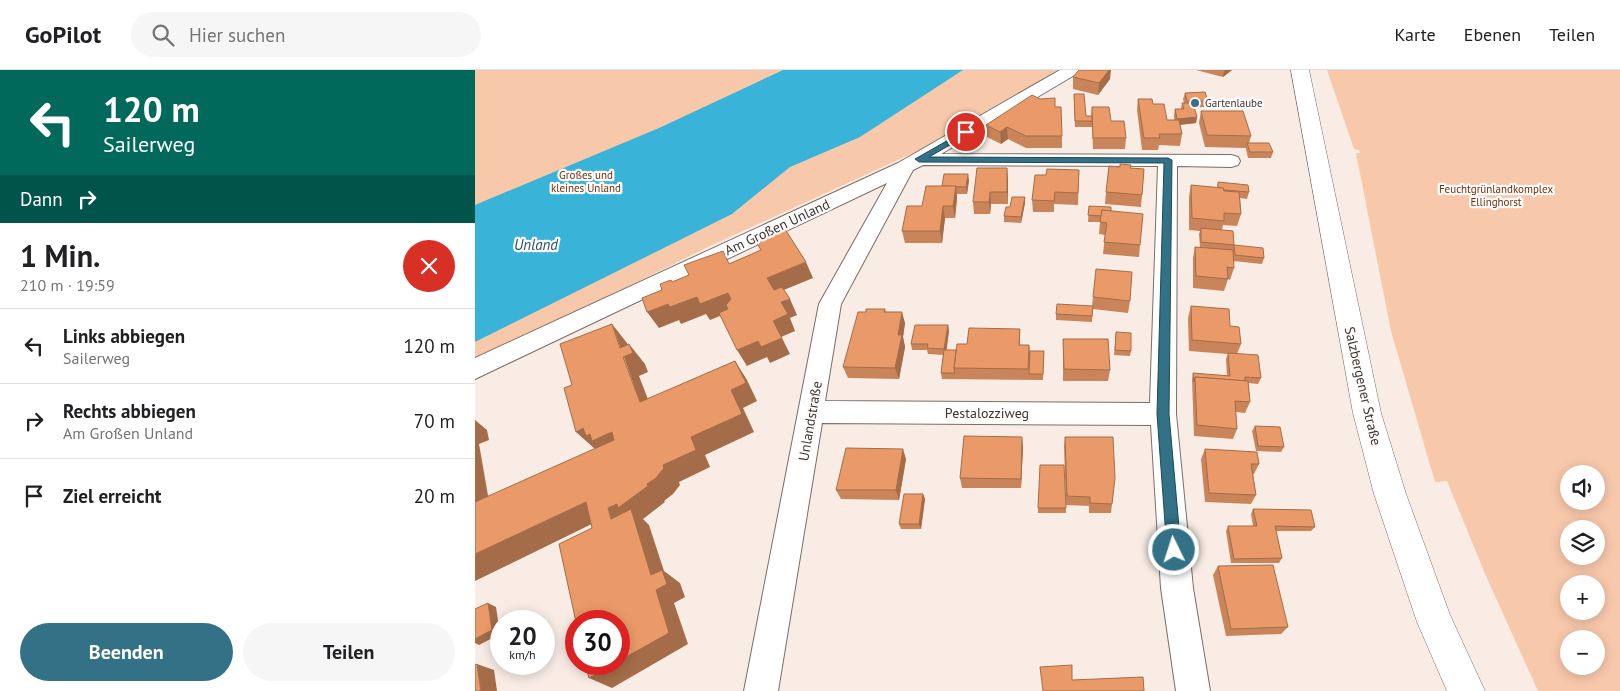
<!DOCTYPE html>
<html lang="de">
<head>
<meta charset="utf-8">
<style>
	body { margin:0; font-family:"PT Sans",sans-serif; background:#f6f6f6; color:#202124; height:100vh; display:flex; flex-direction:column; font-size:19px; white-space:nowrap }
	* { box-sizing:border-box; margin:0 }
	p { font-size:16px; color:#757577 }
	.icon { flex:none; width:28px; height:28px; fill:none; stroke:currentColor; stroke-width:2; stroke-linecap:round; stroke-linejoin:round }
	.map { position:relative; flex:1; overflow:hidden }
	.details { display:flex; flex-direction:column; background:#fff; width:475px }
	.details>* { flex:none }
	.hud { background:#00695c; color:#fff; overflow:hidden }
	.buttons { position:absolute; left:1085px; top:395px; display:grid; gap:10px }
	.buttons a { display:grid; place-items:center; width:45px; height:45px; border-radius:50%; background:#fff; box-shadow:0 2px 12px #0003; font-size:25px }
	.speed { position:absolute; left:15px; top:540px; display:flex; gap:10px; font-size:25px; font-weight:700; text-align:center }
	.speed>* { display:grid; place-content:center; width:65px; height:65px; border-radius:50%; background:#fff; box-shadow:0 2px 12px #0003; line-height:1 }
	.speed small { font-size:12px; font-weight:400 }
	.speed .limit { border:8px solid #d22; background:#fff; color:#111 }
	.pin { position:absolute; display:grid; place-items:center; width:42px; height:42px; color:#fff; margin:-21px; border:2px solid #fff; border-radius:50%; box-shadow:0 1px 5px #0007 }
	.me { position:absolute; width:55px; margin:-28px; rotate:356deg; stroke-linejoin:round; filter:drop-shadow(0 0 4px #0008) }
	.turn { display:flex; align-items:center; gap:18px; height:105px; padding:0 20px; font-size:22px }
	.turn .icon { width:65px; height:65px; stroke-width:2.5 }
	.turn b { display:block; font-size:35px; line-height:42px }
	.then { display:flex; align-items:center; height:48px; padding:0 20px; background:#0003; gap:10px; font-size:19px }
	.round { display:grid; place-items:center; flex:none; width:52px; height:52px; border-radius:26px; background:#f6f6f6 }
	.head { display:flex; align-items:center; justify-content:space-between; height:85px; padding:0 20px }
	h1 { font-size:30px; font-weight:600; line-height:38px }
	.action { display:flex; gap:10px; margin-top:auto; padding:10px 20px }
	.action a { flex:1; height:58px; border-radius:30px; background:#327186; color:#fff; font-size:20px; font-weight:600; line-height:58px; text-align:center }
	.action a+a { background:#f6f6f6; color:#202124 }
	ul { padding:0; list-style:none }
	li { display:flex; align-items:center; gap:15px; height:75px; padding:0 20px; border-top:1px solid #e0e0e0 }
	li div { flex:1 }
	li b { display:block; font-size:19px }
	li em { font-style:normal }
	header { display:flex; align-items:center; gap:30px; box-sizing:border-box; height:70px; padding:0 25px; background:#fff; border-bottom:1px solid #e0e0e0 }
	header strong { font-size:24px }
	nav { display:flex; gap:28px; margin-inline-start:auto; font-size:18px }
	.search { width:350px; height:45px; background:#f6f6f6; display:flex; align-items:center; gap:12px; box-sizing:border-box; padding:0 18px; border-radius:28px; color:#757577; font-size:19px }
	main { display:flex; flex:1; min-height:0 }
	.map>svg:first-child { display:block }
	.green { fill:#f8c8ab; fill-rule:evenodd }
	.water { fill:#3ab3d8 }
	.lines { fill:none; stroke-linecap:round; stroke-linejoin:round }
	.minor-casing { stroke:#796e68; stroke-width:2 }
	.primary-casing { stroke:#796e68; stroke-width:1 }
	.minor { fill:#fff; fill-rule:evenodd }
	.primary { fill:#fff; fill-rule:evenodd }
	.wall { fill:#c98459 }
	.shaded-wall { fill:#a46c49 }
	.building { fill:#ea9a68; stroke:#a46c49 }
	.route { fill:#327186; stroke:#204957 }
	.poi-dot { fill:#327186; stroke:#fefbfa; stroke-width:2 }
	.labels { text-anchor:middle; stroke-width:4.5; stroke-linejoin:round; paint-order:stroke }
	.far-poi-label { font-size:11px; fill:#3d3836; stroke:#fefbfa; text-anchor:start }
	.far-park-label { font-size:11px; fill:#693510; stroke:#fefbfa }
	.street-label { font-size:14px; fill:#3d3836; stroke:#fefbfa }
	.water-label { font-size:15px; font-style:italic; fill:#215262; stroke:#fefbfa }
</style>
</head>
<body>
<header>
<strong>GoPilot</strong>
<div class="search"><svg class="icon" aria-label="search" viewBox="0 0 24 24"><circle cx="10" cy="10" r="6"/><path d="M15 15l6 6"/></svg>Hier suchen</div>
<nav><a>Karte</a><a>Ebenen</a><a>Teilen</a></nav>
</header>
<main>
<section class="details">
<div class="hud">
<div class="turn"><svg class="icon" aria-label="left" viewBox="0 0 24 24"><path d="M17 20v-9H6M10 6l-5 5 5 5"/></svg><div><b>120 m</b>Sailerweg</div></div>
<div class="then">Dann<svg class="icon" aria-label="right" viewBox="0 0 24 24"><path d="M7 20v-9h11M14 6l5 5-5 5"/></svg></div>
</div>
<div class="head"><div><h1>1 Min.</h1><p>210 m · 19:59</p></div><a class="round" style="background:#d93025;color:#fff"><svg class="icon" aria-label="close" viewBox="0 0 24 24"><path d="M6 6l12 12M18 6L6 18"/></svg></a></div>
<ul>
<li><svg class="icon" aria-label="left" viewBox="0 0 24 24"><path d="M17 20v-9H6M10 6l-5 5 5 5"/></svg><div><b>Links abbiegen</b><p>Sailerweg</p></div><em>120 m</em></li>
<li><svg class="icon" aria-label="right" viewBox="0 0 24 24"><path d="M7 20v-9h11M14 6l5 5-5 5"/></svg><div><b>Rechts abbiegen</b><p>Am Großen Unland</p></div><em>70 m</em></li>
<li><svg class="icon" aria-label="arrive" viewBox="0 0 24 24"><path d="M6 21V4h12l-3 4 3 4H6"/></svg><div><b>Ziel erreicht</b></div><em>20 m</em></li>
</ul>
<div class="action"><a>Beenden</a><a>Teilen</a></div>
</section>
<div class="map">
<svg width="1145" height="621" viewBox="0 0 1145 621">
	<rect width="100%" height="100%" fill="#f8ece4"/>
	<g class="green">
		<path d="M0,0H582L506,48L458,74L233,177L0,292Z"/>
		<path d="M852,0H1145V621H1063L1011,506L972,411L960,412L916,261L881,83H885L884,80L879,79ZM1094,404H1121V431H1094ZM1094,459H1121V486H1094ZM1094,514H1121V541H1094ZM1094,569H1121V596H1094Z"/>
	</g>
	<path class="water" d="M308,0H488L385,67L315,97L257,144L0,272V135L184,58Z"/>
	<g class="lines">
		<defs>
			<path id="minor" d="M585,0H605L603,3L466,84L756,85L763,87L765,91L763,95L756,97L702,96L701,344L718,518L735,621H701L686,518L676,355L347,353L303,621H269L344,234L412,113L0,309V288L423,93ZM448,95L683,96L675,333L350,331L366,234L438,100Z"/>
			<path id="primary" d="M816,0H834L906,343L931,424L975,545L1010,621H972L942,552L899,424L878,343Z"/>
		</defs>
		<use href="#minor" class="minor-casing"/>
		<use href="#primary" class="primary-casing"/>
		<use href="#minor" class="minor"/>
		<use href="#primary" class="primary"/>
	</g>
	<g class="wall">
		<path d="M721,0H757L748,7Z"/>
		<path d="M598,7L635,9L623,25L598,19Z"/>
		<path d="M710,23L733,31L732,37H719L722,47L721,53L705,55L707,64L705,76L684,75L683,80H667L662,40L663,29L678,34L692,50H699V45L700,39H706L707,33H709L708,29Z"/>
		<path d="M599,24L611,46H616L617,37L636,51L651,68L650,79H618L617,57H600Z"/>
		<path d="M580,37L587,66V78H551L533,69L526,74L512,67L511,55Z"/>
		<path d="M726,41L776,66L774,73L798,82L796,88H773L771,79V78L730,77L724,53Z"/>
		<path d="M532,98L533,134H516L515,144H499L498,132Z"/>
		<path d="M655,98L667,125L666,137L630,134L631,122Z"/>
		<path d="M604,100L603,135L579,134V142H558L557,130L571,105Z"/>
		<path d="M494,110L492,124H482V128L480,148H470L467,173H430L427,161L447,136L467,116Z"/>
		<path d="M743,112L774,122L772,129L765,128L766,144L762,156L748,155L747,160L759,175L758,180L759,175L789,188L787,194L758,191L759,198L755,210L753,209L749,221L718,218V188L720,177H725L724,164L725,161L714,160V127L716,115L742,118Z"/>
		<path d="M550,127V133L546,153L529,152V146L535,137Z"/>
		<path d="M614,136L636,141L665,175L664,187L628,184L630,165L624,164L625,152H613Z"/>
		<path d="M618,227L655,231L653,243L618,239L617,252L581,250V244L617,236Z"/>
		<path d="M716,236L755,256L766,274L762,284L786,308L783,314L773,313L775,332L770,343L761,342L762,359L758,369L719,366L717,309L718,303L752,306L751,289L753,284L714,281L713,248Z"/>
		<path d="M410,239L411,242L430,253L428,267L430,277L424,309L373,308L368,297L391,242Z"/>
		<path d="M473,255L474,261L471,280H481L492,274L545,259V275H554L555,281H569L568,310L467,309L466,303L468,285L453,284L452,280H437L436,274Z"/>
		<path d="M641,262L656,281L655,286L639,285Z"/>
		<path d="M588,269L635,300L633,311H588Z"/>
		<path d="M780,356L809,377L806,382L781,381L777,361Z"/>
		<path d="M590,367L637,434L636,443H614V436L591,435L589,377Z"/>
		<path d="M548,377L546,418H487L485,408Z"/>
		<path d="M730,379L784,394L779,404H778L781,425L776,434L730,432L726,389Z"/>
		<path d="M431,389L424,430L366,429L361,420Z"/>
		<path d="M448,424L450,429L446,459H426L424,454Z"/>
		<rect x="563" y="438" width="28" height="5"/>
		<path d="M778,439L840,457L836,461H801L807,488L804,493H756L751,461L753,456H778L776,444Z"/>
		<path d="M743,496L813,557L806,564L751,566L738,505Z"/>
	</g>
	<g class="shaded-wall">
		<path d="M634,0H636L635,9L623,25L624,13Z"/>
		<path d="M750,0H757L748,7L749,1Z"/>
		<path d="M722,47L721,53L701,55L702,49Z"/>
		<path d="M532,57L533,69L526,74L525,62Z"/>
		<path d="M532,98L533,110V134L532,122Z"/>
		<path d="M493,104L494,110L492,124L491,117Z"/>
		<path d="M481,116L482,128L480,148L478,136Z"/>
		<path d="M515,122L516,134L515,144L514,132Z"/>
		<path d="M550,127V133L546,153V147Z"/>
		<path d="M468,136L470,148L467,173L465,161Z"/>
		<path d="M331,192L338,208L299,224L292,208Z"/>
		<path d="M253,223L262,239L235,250L231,244L206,254L204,250L184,258L172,242L193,234L222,227Z"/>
		<path d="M315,229L322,245L315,248L320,261L306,267L298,251L306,232Z"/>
		<path d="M427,242L430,253L428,267L430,277L424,309L420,298L423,265Z"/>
		<path d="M137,254L152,273L156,284L154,274L170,294L173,302L164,306L181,350L165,332Z"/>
		<path d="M473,255L474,261L471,285L469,279Z"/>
		<path d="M307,268L315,284L295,293L292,287L272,296L262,280L283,271Z"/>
		<path d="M260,291L272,310L282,331L268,338L279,362L230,385L235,397L204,412L205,415L198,424L189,431L190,432L168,449L174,455L189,501L205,513L210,527L199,533L213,574L137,618L114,608L139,594H144V591L176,505L136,449L133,438L172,414L188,395L216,367L256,320Z"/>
		<path d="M0,348V350L12,360L14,370L4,374L15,437L0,444Z"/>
		<path d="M108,358L137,362L154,379H120L101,362Z"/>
		<path d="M547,367L548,377L546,418V409Z"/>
		<path d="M428,379L431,389L424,430L421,420Z"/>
		<path d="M448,424L450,429L446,459L444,454Z"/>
		<path d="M111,432L131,447L0,511V484Z"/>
		<path d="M13,533L21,537L25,564L4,575L0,573V569Z"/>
		<path d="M2,594L19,600L22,621H6Z"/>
	</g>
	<g class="building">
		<path d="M604,0H634L624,13L598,7Z"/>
		<path d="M730,22L733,31H712L710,23Z"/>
		<path d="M599,24H609L611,46H617V51H600Z"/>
		<path d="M557,25L565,29L580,28V37H586L587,66H551L532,57L525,62L511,55Z"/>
		<path d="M663,29H677L678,34H689L692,50H704L707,64H684L685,68H669Z"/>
		<path d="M707,33H718L722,47L702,49L700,39H709Z"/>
		<path d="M617,37H634L636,51H649L651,68H618Z"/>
		<path d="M726,41H768L776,66L732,65Z"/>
		<path d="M772,73H794L798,82H775Z"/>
		<path d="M645,94L656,95L655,98L669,99L667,125L631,122L634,96L645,97Z"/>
		<path d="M502,98H532V122H515L514,132H498Z"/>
		<path d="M572,99L604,100L603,123L580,122L579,131L557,130L560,105H571Z"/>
		<path d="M469,104H493L491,117L467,116Z"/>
		<path d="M743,112L773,115L774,122L749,120L748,118H743Z"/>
		<path d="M716,115L748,118L749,121L764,122L766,144L749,143V151L717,148Z"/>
		<path d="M451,116H481L478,136H468L465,161H427L432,136H447Z"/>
		<path d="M537,127H550L546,147L529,146L531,137H535Z"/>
		<path d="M614,136L636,137V141L627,140L626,146L613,145Z"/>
		<path d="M627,140L668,144L665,175L629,172L632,153L625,152Z"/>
		<path d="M726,158L758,161L759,175L726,172Z"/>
		<path d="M310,159L331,192L292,208L299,220L307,217L315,229L306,232L313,244L298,251L307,268L286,277L283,271L262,280L244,243L253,239L251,235L256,229L253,223L225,234L222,227L195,237L193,234L172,242L167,228L187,220L185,214L196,210L197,212L214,205L209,195L248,181L254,194L286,180L280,170Z"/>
		<path d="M759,175L788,178L789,188L760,185Z"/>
		<path d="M720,177L758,180L759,198L752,197L753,209L721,206Z"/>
		<path d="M621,199L657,202L655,231L618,227Z"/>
		<path d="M582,234L618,236L617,246L581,244Z"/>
		<path d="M716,236L754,239L755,256L764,257L766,274L717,270Z"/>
		<path d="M391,239H410L409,242H427L423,265H427L420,298L368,297L383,242H391Z"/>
		<path d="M137,254L145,278L154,274L158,283L148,287L165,332L260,291L271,313L256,320L267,344L216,367L221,380L188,395L189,398L181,408L172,414L173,416L143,438L142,434L133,438L136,449L156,439L176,505L187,500L192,514L181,520L194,563L144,591V551H101V552L84,474L117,458L111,432L0,484V432L139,370L137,362L117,371L115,364L111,366L108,358L101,362L89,318L97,315L85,274Z"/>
		<path d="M440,255H473L469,279L452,278L453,274H436Z"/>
		<path d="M494,258L545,259L544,275H554L553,299L479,298L482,274H492Z"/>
		<path d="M641,262L656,263V281L640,280Z"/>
		<path d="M588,269H633L635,300L589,299Z"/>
		<path d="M469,280H481L479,298L480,303H466Z"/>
		<path d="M555,281H569L568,304H554Z"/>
		<path d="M753,283L783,285L786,308L770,307V311L720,307L719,312L718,303L755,306Z"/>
		<path d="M720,307L773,311L775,332L760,331L762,359L722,355Z"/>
		<path d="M780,356L805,357L809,377L783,376Z"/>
		<path d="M489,366L547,367L546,409L485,408Z"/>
		<path d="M590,367H638L640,408L637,434L615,433V427L592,426Z"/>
		<path d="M371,378L428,379L421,420H361Z"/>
		<path d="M730,379L782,382L784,394H776L781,425L734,423Z"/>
		<path d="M565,395H589L591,438H563Z"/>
		<path d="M429,424H448L444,454H424Z"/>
		<path d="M778,439L836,440L840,457L800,456L807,488L759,489L753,456H782Z"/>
		<path d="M798,495L813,557L756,559L743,496Z"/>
		<path d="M13,533L17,560L0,569V539Z"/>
		<path d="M2,594L6,621H0V595Z"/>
		<path d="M110,594H139L114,608Z"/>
		<path d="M597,595V610L668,607L669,621H568L565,597Z"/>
	</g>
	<path class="route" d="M491,60L495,62L494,64L454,87L693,88L697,90L694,344L706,480L704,484L699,486L694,484L692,480L682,344L689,93L444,92L440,89Z"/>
	<circle class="poi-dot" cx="720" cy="33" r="5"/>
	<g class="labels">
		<g class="far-poi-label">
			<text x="730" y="37">Gartenlaube</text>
		</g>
		<g class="far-park-label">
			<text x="111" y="109">Großes und<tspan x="111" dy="13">kleines Unland</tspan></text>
			<text x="1021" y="123">Feuchtgrünlandkomplex<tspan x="1021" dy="13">Ellinghorst</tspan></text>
		</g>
		<g class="street-label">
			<text transform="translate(302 157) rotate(-25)" y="5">Am Großen Unland</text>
			<text transform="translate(888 316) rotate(77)" y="5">Salzbergener Straße</text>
			<text x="512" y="348">Pestalozziweg</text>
			<text transform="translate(335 351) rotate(-80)" y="5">Unlandstraße</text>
		</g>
		<g class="water-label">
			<text x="61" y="180">Unland</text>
		</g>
	</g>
</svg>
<div class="buttons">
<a><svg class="icon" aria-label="sound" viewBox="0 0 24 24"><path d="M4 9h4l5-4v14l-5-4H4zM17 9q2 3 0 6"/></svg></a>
<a><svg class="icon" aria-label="layers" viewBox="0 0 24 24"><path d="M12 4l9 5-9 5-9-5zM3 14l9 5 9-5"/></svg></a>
<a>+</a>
<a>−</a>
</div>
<div class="speed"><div>20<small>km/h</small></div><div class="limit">30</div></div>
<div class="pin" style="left:491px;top:62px;background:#d93025"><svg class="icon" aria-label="arrive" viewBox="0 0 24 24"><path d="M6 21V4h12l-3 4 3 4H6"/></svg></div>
<svg class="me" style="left:699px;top:480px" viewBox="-20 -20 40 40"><circle r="17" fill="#327186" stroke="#fff" stroke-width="3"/><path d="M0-11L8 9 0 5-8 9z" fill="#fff"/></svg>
</div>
</main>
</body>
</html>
